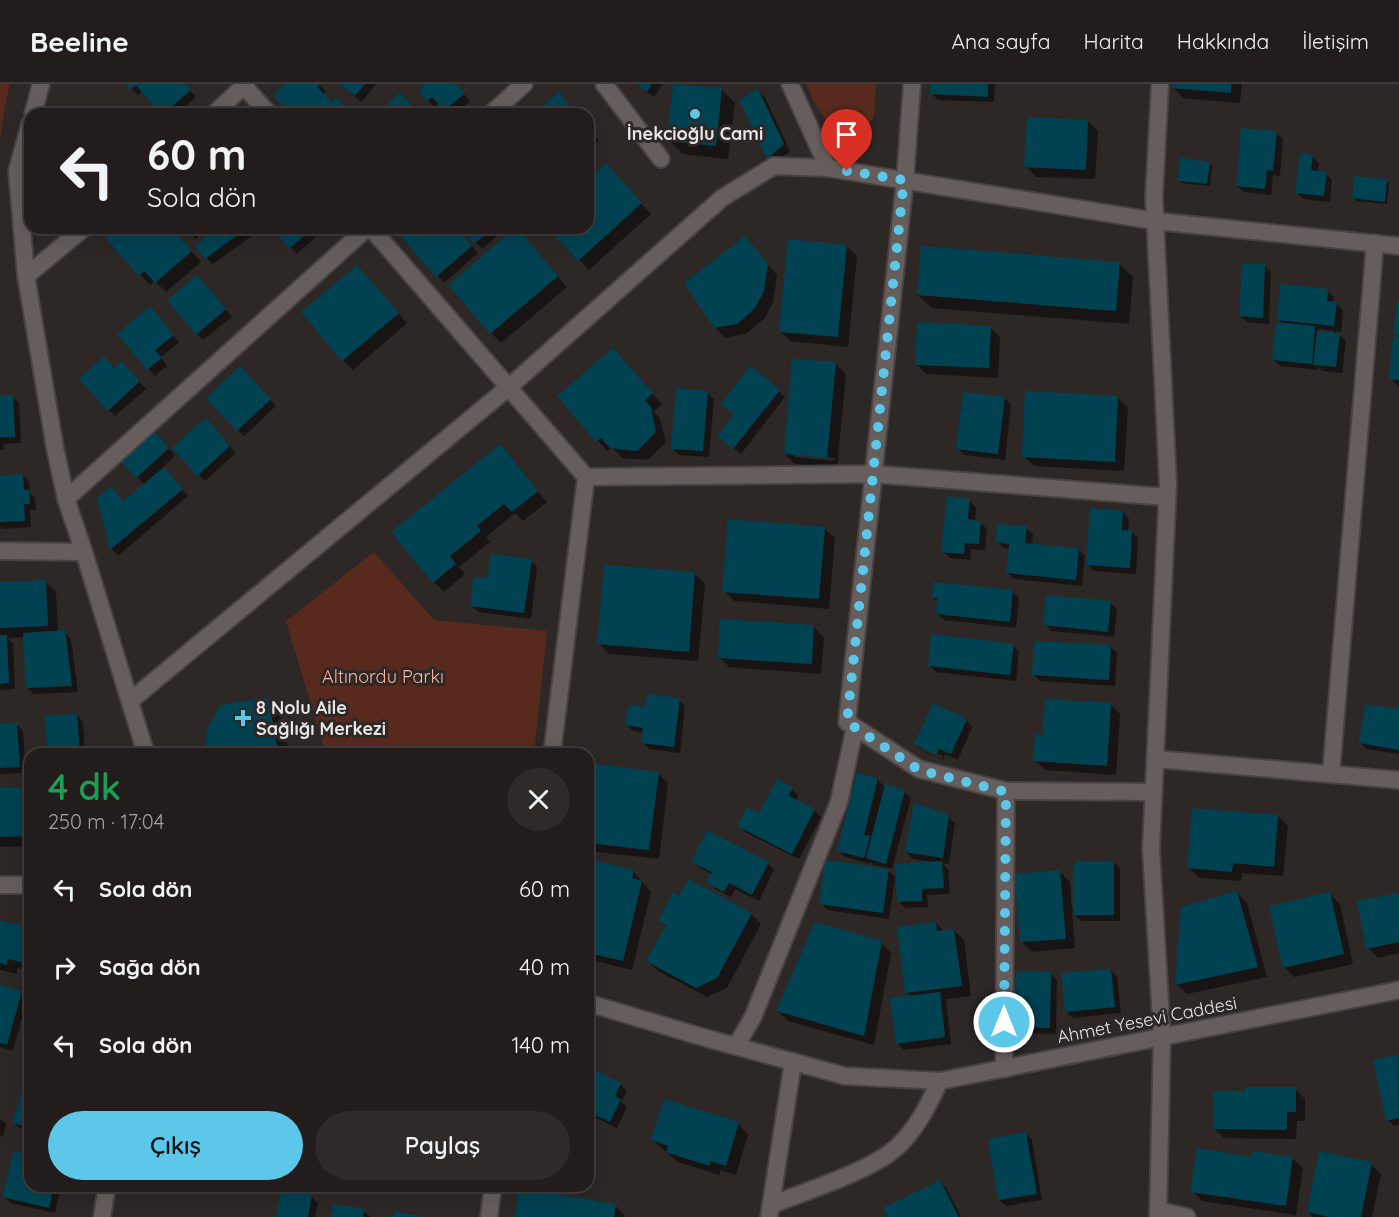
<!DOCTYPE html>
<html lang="tr">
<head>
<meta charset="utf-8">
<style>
	body { margin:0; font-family:Quicksand,sans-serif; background:#2e2a29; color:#f1f3f6; height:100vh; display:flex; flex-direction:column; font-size:22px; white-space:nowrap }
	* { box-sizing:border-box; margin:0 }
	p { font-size:20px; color:#a2a2a3 }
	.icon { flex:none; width:33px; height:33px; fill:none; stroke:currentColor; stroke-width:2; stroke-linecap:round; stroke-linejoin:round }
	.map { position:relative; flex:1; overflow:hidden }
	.panel { position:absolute; left:24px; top:664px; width:570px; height:444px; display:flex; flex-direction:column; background:#221d1c; border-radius:18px; box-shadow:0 6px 24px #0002,0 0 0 2px #3f3b3b }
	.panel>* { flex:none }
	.hud { position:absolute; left:24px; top:24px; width:570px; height:126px; border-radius:18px; box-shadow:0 6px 24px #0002,0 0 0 2px #3f3b3b; background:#221d1c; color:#f1f3f6; overflow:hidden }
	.pin { position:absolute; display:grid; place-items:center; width:51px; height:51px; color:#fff; margin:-62px -26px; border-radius:50% 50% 50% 0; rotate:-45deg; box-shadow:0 0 6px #0007 }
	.pin .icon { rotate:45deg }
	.me { position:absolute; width:66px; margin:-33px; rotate:0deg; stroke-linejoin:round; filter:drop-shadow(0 0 4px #0008) }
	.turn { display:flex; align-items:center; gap:21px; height:126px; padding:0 24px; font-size:27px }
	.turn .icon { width:78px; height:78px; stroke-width:2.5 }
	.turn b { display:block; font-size:42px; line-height:51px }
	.round { display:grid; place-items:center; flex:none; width:63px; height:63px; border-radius:32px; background:#2e2a29 }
	.headline { display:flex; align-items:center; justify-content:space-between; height:102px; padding:0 24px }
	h1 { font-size:36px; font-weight:600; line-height:45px; color:#1e9e55 }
	.action { display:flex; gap:12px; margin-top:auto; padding:12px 24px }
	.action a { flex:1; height:69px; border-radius:36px; background:#5cc7e8; color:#111; font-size:24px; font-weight:600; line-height:69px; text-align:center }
	.action a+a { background:#2e2a29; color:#f1f3f6 }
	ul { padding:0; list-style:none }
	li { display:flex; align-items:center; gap:18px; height:78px; padding:0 24px }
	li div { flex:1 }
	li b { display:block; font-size:22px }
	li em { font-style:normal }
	header { display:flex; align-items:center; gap:36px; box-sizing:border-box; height:84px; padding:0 30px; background:#221d1c; border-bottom:2px solid #3f3b3b }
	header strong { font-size:28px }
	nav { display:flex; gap:33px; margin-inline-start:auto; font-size:21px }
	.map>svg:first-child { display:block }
	.green { fill:#582a1e }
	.shadow { fill:#0007; fill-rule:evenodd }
	.building { fill:#004252 }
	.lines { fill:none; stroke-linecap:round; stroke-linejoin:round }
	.minor-casing { stroke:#484342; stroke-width:20 }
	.tertiary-casing { stroke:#484342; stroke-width:20 }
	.minor { stroke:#655e5c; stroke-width:16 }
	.tertiary { stroke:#655e5c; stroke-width:16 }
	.route { stroke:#5cc7e8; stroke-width:10; stroke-dasharray:0 18 }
	.poi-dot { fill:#5cc7e8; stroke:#2d2726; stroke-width:2 }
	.labels { text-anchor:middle; stroke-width:6; stroke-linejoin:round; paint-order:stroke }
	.poi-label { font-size:18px; font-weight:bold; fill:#e9e5e4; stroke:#2d2726 }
	.park-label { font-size:18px; fill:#fdb4a1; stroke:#2d2726 }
	.street-label { font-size:18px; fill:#e9e5e4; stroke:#2d2726 }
</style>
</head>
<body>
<header>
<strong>Beeline</strong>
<nav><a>Ana sayfa</a><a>Harita</a><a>Hakkında</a><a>İletişim</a></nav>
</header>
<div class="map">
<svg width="1399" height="1133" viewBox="0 0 1399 1133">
	<rect width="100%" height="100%" fill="#2d2726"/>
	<g class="green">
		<path d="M0,0H10L6,16L0,54Z"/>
		<path d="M806,0H876L874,33L861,52L848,53L837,51L816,22Z"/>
		<path d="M374,468L434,536L547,547L534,670H336L324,664L286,537Z"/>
	</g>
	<g class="shadow">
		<path d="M127,0H184L196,13L177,30H163L143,7L138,11Z"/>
		<path d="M287,0H318L326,7L322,10L332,20L336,15L351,30H293Z"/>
		<path d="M339,0H376L362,18Z"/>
		<path d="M423,0H455L470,17L455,30H449L439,19L434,23L428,16L426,3Z"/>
		<path d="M635,0H663L654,13Z"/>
		<path d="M675,0L721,5L735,19L728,75L682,70L669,56Z"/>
		<path d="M932,0H995L994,18L938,16L932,10Z"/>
		<path d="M1173,0H1242L1240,19L1183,14L1173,4Z"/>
		<path d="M758,7L765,13L790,67L774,81L768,74L741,17Z"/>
		<path d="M1088,37L1098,47L1095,95L1036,93L1026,82Z"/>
		<path d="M588,44L599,57L588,66Z"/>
		<path d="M1276,49L1283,55L1280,92L1273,91L1271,111L1244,108L1237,102Z"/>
		<path d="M1312,72L1319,79L1318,88L1326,89L1332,96L1330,118L1303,115L1297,108Z"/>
		<path d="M1209,79L1212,82L1210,102L1182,99L1179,96Z"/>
		<path d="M615,91L651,130L589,186L551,144H588V97Z"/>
		<path d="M1386,97L1389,99L1387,120L1356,117L1353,114Z"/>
		<path d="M119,144H171L201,178L166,208L155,197L150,201L107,154Z"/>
		<path d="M185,144H208L195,155Z"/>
		<path d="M220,144H254L257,148L213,180L206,174Z"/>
		<path d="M274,144H314L319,150L297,170Z"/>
		<path d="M399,144H440L446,151L455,144L478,169L444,199L397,146Z"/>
		<path d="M462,144H506L482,165Z"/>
		<path d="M526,155L567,203L501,259L491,249Z"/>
		<path d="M846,162L857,172L848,263L790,257L780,247Z"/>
		<path d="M754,164L777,191L773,218L765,234L747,249L725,254L715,243Z"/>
		<path d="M1119,180L1133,193L1129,240L932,224L918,211Z"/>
		<path d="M1265,182L1271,188L1269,240L1247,238L1240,232Z"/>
		<path d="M367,193L407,239L353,286L343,276Z"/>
		<path d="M203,199L232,233L203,256L197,250Z"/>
		<path d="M1327,207L1334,213L1333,219H1336L1343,226L1341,248L1336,247L1346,257L1342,289L1322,287L1318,283V286L1280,282L1273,276L1283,240L1278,235ZM1317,245L1334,247V250L1320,249Z"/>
		<path d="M156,231L179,258L161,273L167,282L155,292L119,251Z"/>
		<path d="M990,243L1000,253L998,294L926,290L916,280Z"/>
		<path d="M1399,254V303L1390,294Z"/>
		<path d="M613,266L662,320L654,327L660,335L666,358L648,376L622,374L612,363L607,367L559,312Z"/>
		<path d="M121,279L146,305L115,332L109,326L115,285Z"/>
		<path d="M836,280L846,290L837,384L795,380L785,370ZM794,370L835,374V377L794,373Z"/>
		<path d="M240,285L276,322L244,352L208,314Z"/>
		<path d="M779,307L785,313L741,370L726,358L735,331Z"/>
		<path d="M707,309L714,315L709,373L679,371L672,364Z"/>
		<path d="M12,312L19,319L21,359L3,360L4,366H0V313Z"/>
		<path d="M1005,314L1011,321L1005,376L964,371L958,365Z"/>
		<path d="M1118,314L1128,324L1124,387L1034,382L1024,372Z"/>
		<path d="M212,342L236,369L205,397L174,364Z"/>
		<path d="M160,356L175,371L163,383L188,412L118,472L112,465L99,415L123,419L145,401L137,393Z"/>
		<path d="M500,362L547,418L523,437L515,429L486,453L490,458L459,483L465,490L444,508L434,498Z"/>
		<path d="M23,391L29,398L30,409L35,414L36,426H30L31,443L3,445L0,442V393Z"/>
		<path d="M969,416L976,423L975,438H980L987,445L985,466L971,465L970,476L950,474L943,467Z"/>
		<path d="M1123,428L1129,435L1128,448H1132L1138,454L1136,490L1094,487L1088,481Z"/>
		<path d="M824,444L835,454L829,525L734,517L724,507Z"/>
		<path d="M1026,444L1033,450L1032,461L1079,466L1085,472L1082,502L1014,495L1007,489L1010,465L1003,464L997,457Z"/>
		<path d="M531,477L537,483L531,535L478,528L471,521L489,496Z"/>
		<path d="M695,490L705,500L698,577L609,570L599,559Z"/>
		<path d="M46,498L56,508L58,548H65L71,555L78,608L34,610L27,604L25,553L7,554L13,559L15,605L0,606V500Z"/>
		<path d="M1012,507L1019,514L1016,544L944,536L937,530L938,518L933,513Z"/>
		<path d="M1111,519L1117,525L1114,553L1051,547L1045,540Z"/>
		<path d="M814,543L824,553L821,590L729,583L719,573Z"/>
		<path d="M1013,561L1019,568L1016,597L936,588L929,581Z"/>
		<path d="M1111,563L1117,569L1115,602L1040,597L1034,591Z"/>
		<path d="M267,615L280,628L289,670H207L208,646Z"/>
		<path d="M679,616L685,622L680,669L649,665L643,658L644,649L633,647L627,641L646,625Z"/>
		<path d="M1110,620L1120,630L1116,691L1045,686L1035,676L1044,653Z"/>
		<path d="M1399,627V670L1367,665L1360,659Z"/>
		<path d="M77,631L83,638L85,670H45V667H48Z"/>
		<path d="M966,636L972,643L958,676L945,670L943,676L922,667L916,660ZM921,662L943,672L942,675L921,666Z"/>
		<path d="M16,640L23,647L26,689L0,690V641Z"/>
		<path d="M588,681L658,689L668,699L659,775L588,767Z"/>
		<path d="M877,695L884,702L904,707L911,714L892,785L874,781L871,778L870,780L845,773L838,766Z"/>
		<path d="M30,705V762L0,763V706Z"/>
		<path d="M792,705L798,711L796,717L814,726L821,733L799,775L745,748L739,742L760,731Z"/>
		<path d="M1278,732L1288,742L1283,792L1242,789L1241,797L1199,794L1189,784Z"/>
		<path d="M948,733L955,739L949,780L942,779L948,785L950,810L927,811L928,823L905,824L898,817L933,778L913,775L906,768Z"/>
		<path d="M588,776L633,787L651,808L632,886L588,875Z"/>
		<path d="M693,777L768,779L774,786L759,817L735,805L731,813L715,805L708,798L712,790L700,784Z"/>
		<path d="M1114,778L1120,785V837H1081L1072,828L1075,864L1032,868L1022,858L1060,788L1070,798L1072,826H1075Z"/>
		<path d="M888,787L895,793L889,835L827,826L821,819Z"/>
		<path d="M1237,809L1247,819L1267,893L1187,910L1177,901L1182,824Z"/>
		<path d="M1330,810L1340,820L1353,880L1294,893L1284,883Z"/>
		<path d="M1399,810V869L1378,874L1368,864Z"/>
		<path d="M679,814L751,830L761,840L727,904L707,913L658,887L648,877L666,843L660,836Z"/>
		<path d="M0,839L30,845V887L17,884V890L0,886Z"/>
		<path d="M936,839L944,848L954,846L964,856L971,912L946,915L951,960L904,966L897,959L911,913L907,908Z"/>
		<path d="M881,858L891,869L874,961L788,937L778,927Z"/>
		<path d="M1111,886L1117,893L1121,929L1073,934L1067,928Z"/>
		<path d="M1051,890L1057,896L1056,950L1023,949L1017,942Z"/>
		<path d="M0,903L21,908L27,915L13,967L0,963Z"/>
		<path d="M1398,972L1399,1041L1394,1042L1388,1036Z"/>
		<path d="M588,985L620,1000L627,1007L621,1018L627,1023L617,1044L588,1030Z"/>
		<path d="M30,992V1048L21,1045L14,1039Z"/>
		<path d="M1295,1005L1305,1015V1037H1297L1296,1055L1224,1054L1214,1044L1248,1008Z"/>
		<path d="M0,1035L6,1040L3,1053L0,1052Z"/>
		<path d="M738,1040L748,1050L736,1091L721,1086L719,1091L678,1078L652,1056Z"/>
		<path d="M1026,1050L1032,1056L1042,1116L1006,1122L999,1116Z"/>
		<path d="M30,1073V1102H61L55,1129L10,1119L4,1112Z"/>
		<path d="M1253,1074H1292L1303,1084L1296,1131L1202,1117L1192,1107Z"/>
		<path d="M1371,1080L1381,1090L1372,1133H1313L1308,1128Z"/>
		<path d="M940,1097L946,1104L961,1133H889Z"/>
		<path d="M311,1112L318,1119L315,1133H277Z"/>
		<path d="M615,1121L625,1133H516Z"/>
		<path d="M363,1126L370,1133H332Z"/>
	</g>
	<g class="building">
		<path d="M125,0H185L191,6L163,30H161L136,1L130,6Z"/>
		<path d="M285,0H320L317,3L332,18L336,13L349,26L345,30H291L273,11Z"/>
		<path d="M339,0H365L355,12Z"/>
		<path d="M421,0H456L465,9L444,27L432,13L427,17L419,8L424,3Z"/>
		<path d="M636,0H652L647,8Z"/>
		<path d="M673,0L722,4L716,62L667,57Z"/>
		<path d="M930,0H988V13L930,10Z"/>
		<path d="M1172,0H1231V9L1171,4Z"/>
		<path d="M758,5L784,60L767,75L739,16Z"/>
		<path d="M559,8L577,30H532Z"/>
		<path d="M400,9L420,30H376Z"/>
		<path d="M1027,33L1088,36L1086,86L1024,83Z"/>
		<path d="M1241,44L1277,47L1273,87L1267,86L1265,105L1236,102Z"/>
		<path d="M1300,69L1313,71L1311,86L1327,88L1324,112L1295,109Z"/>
		<path d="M1180,74L1210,78L1207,100L1178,97Z"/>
		<path d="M606,79L642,119L578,177L549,144H588V95Z"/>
		<path d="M1354,92L1387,95L1385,118L1352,114Z"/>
		<path d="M116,144H172L192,167L155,199L144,187L139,192L105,154Z"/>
		<path d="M218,144H247L205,175L195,162Z"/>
		<path d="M272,144H313L289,165Z"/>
		<path d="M397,144H441L446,149L451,144H457L472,162L436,193L395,146Z"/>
		<path d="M461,144H493L474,160Z"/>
		<path d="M515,144H518L558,192L490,250L448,201Z"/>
		<path d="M745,152L768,180L764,207L755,224L737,240L714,244L684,199Z"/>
		<path d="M788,155L847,161L838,253L779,248Z"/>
		<path d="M921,162L1120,178L1116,227L917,211Z"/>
		<path d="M1242,179L1265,180L1263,234L1239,232Z"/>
		<path d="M357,181L399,229L342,277L301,228Z"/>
		<path d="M197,191L226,225L196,251L167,216Z"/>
		<path d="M1280,200L1328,205L1327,217L1337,218L1334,242L1277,236Z"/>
		<path d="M1398,215H1399V250H1393Z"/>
		<path d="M150,222L174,251L155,266L162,274L147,286L117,250Z"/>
		<path d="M917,238L991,242L989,284L915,281Z"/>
		<path d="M1276,238L1315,242L1312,280L1272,276Z"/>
		<path d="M1317,247L1340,249L1336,283L1313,281Z"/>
		<path d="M1393,252L1399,253V296L1389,295Z"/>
		<path d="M613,264L653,309L645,316L651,323L656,348L637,367L610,364L601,354L596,358L557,312Z"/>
		<path d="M104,272L114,284L121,277L140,297L108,327L79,295Z"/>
		<path d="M792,275L836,278L827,374L784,370Z"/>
		<path d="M240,282L271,315L237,347L206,314Z"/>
		<path d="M750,282L780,306L733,365L717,352L734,330L721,320Z"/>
		<path d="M676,304L708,307L703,367L671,365Z"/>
		<path d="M1025,307L1118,312L1115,378L1022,373Z"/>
		<path d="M963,308L1005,313L998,370L956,365Z"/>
		<path d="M0,311H13L15,353H0Z"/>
		<path d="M206,334L230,362L197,392L172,364Z"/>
		<path d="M154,347L169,364L136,394L121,377Z"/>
		<path d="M500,360L538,407L512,428L504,420L477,442L481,447L450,472L456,480L433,499L391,448Z"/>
		<path d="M164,383L183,405L110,466L97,414L111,402L123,417Z"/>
		<path d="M23,390L24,406H29L30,420H24L25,437L0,438V392Z"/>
		<path d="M947,412L970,415L968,435L981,437L979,460L965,459L964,470L941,468Z"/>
		<path d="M1090,424L1123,427L1122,446H1132L1130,484L1086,481Z"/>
		<path d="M728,435L825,443L819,515L722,508Z"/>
		<path d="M997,440L1027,442L1025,459L1079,464L1076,496L1006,489L1009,460L995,458Z"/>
		<path d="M491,470L532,475L524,529L470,522L473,493L487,494Z"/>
		<path d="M604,481L695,488L689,568L597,560Z"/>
		<path d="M46,496L48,542L0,544V498Z"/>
		<path d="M933,498L1013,506L1010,538L936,530L937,514L932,513Z"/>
		<path d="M1046,511L1111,517L1108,548L1043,541Z"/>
		<path d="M720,535L814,541L812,580L718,574Z"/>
		<path d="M65,546L72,602L26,604L23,549Z"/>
		<path d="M931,550L1014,560L1010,591L928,582Z"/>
		<path d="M0,551H7L9,599L0,600Z"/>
		<path d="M1034,557L1111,561L1109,596L1032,591Z"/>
		<path d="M647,610L680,614L674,663L641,659L643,644L625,641L628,621L645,623Z"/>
		<path d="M268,613L279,670H205L207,646L220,621Z"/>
		<path d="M1045,615L1111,619L1107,682L1033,677L1035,650L1043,651Z"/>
		<path d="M933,619L967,635L951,670L939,665L936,671L914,660Z"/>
		<path d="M1365,620L1399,625V666L1359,659Z"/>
		<path d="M77,630L80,670H44L43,666H47L45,632Z"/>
		<path d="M17,639L20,683L0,684V640Z"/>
		<path d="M588,679L659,688L649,766L588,759Z"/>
		<path d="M857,689L878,694L864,751L870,752L864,774L837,767Z"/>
		<path d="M777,695L793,703L789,712L815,725L792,770L737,742L747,723L759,729Z"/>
		<path d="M885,700L905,706L886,780L866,774Z"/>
		<path d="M30,703V752L0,753V704Z"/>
		<path d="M914,719L949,731L943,774L905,768Z"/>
		<path d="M1192,724L1278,731L1274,783L1233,779L1232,788L1187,784Z"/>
		<path d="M707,746L769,778L752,811L729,799L724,808L706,799L712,788L691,778Z"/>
		<path d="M588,775L634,786L632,794L642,797L623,877L588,869Z"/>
		<path d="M825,776L889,785L883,829L819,820Z"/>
		<path d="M942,777L944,804L922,805V817L897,818L895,780Z"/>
		<path d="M1074,777H1114V831H1073Z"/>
		<path d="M1060,786L1066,855L1020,858L1014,790Z"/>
		<path d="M688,795L752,829L717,894L696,904L646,877L666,841L658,837L673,808L679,812Z"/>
		<path d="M1237,807L1258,883L1175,901L1181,823Z"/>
		<path d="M1330,808L1344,870L1283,884L1269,822Z"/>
		<path d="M1399,809V858L1366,865L1357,817Z"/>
		<path d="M0,837L30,843V880L8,875L7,881L0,879Z"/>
		<path d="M815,838L882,857L864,952L776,927Z"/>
		<path d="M936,838L937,847L954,845L962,902L905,909L897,843Z"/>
		<path d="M1111,885L1115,923L1065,928L1061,889Z"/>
		<path d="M1016,887L1051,888L1050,944L1015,943Z"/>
		<path d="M0,901L22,907L7,961L0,959Z"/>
		<path d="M940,908L945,953L896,960L890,914Z"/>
		<path d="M1398,970L1399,1034L1386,1037L1373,976Z"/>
		<path d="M588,983L621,999L615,1012L621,1015L610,1038L588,1028Z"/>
		<path d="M26,990L30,991V1044L13,1039Z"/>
		<path d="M1246,1003H1296V1028H1287V1046L1213,1045V1007H1246Z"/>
		<path d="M664,1015L739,1038L726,1082L711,1077L709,1082L666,1068L668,1062L651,1056Z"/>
		<path d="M1026,1048L1037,1110L998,1116L988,1055Z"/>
		<path d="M1197,1064L1252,1073L1253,1067L1293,1073L1286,1122L1190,1108Z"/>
		<path d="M14,1067L30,1071V1102H54L49,1124L2,1113Z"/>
		<path d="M1319,1067L1372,1078L1361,1133H1329L1307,1128Z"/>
		<path d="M940,1096L959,1133H888L883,1124Z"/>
		<path d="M519,1104L616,1120L614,1133H515Z"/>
		<path d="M281,1105L312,1111L308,1133H276Z"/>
		<path d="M333,1120L364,1125L363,1133H331Z"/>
		<path d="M394,1127L419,1132V1133H392Z"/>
	</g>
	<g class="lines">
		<defs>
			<g id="minor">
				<path d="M242,0L269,30"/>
				<path d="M604,0L661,75"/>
				<path d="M790,0L828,84"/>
				<path d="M912,0L905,96L847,638L919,685L1006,707L1153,708"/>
				<path d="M33,30L41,0"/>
				<path d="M214,30L246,0"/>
				<path d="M491,30L524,0"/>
				<path d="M30,40L17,87L26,192L55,364L66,415L84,468L146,670"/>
				<path d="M371,144L586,393L552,670"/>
				<path d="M26,192L84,144"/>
				<path d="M586,393L873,390L1167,413"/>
				<path d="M66,415L367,144"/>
				<path d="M0,467L84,468"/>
				<path d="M1155,675L1399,696"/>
				<path d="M1331,690L1375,159"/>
				<path d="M736,962L753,933L839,718L855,643"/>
				<path d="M1004,985L1006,707"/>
				<path d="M771,1121C804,1108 873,1086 897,1063C917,1045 928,1021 940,997"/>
				<path d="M1158,1126L1187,1133"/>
				<path d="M102,1133L107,1102"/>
				<path d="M489,1133L493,1102"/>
				<path d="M769,1133L793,978"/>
			</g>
			<g id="tertiary">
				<path d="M130,617L509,303L722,114L774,82L828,84L1155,137L1399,162"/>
				<path d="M0,801H30"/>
				<path d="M588,919L709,955L845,992L940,997L1399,906"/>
				<path d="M1158,1133L1162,953L1151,765L1168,400L1154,113L1160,0"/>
			</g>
		</defs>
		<use href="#minor" class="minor-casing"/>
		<use href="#tertiary" class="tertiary-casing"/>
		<use href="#minor" class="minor"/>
		<use href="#tertiary" class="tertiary"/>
	</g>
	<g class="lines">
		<path class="route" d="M847,87L904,96L847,638L919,686L1006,708L1004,938"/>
	</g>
	<g class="poi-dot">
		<circle cx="695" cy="30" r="6"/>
		<path d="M240 625h6v6h6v6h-6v6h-6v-6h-6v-6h6z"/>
	</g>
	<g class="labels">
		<g class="poi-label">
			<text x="695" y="56">İnekcioğlu Cami</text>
			<text x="256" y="630" text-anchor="start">8 Nolu Aile<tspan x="256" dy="21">Sağlığı Merkezi</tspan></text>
		</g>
		<g class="park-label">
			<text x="383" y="599">Altınordu Parkı</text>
		</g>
		<g class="street-label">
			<text transform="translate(1147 936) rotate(-11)" y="6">Ahmet Yesevi Caddesi</text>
		</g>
	</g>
</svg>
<div class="pin" style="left:847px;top:87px;background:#d93025"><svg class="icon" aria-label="arrive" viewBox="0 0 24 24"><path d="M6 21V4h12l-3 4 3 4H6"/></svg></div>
<svg class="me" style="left:1004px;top:938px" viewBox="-20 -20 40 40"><circle r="17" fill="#5cc7e8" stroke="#fff" stroke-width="3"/><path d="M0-11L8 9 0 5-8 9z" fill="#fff"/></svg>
<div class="hud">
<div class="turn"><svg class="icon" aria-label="left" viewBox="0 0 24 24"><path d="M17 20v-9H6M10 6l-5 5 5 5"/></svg><div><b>60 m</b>Sola dön</div></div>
</div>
<section class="panel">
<div class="headline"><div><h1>4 dk</h1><p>250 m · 17:04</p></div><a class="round"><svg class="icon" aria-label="close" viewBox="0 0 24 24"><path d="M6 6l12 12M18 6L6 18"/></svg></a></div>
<ul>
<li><svg class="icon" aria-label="left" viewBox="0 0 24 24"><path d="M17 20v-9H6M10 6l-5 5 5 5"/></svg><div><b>Sola dön</b></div><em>60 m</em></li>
<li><svg class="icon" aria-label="right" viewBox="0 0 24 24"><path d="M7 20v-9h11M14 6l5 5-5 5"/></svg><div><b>Sağa dön</b></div><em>40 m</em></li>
<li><svg class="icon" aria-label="left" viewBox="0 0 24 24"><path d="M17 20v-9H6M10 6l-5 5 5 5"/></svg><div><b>Sola dön</b></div><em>140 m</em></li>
</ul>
<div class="action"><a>Çıkış</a><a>Paylaş</a></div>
</section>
</div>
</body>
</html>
